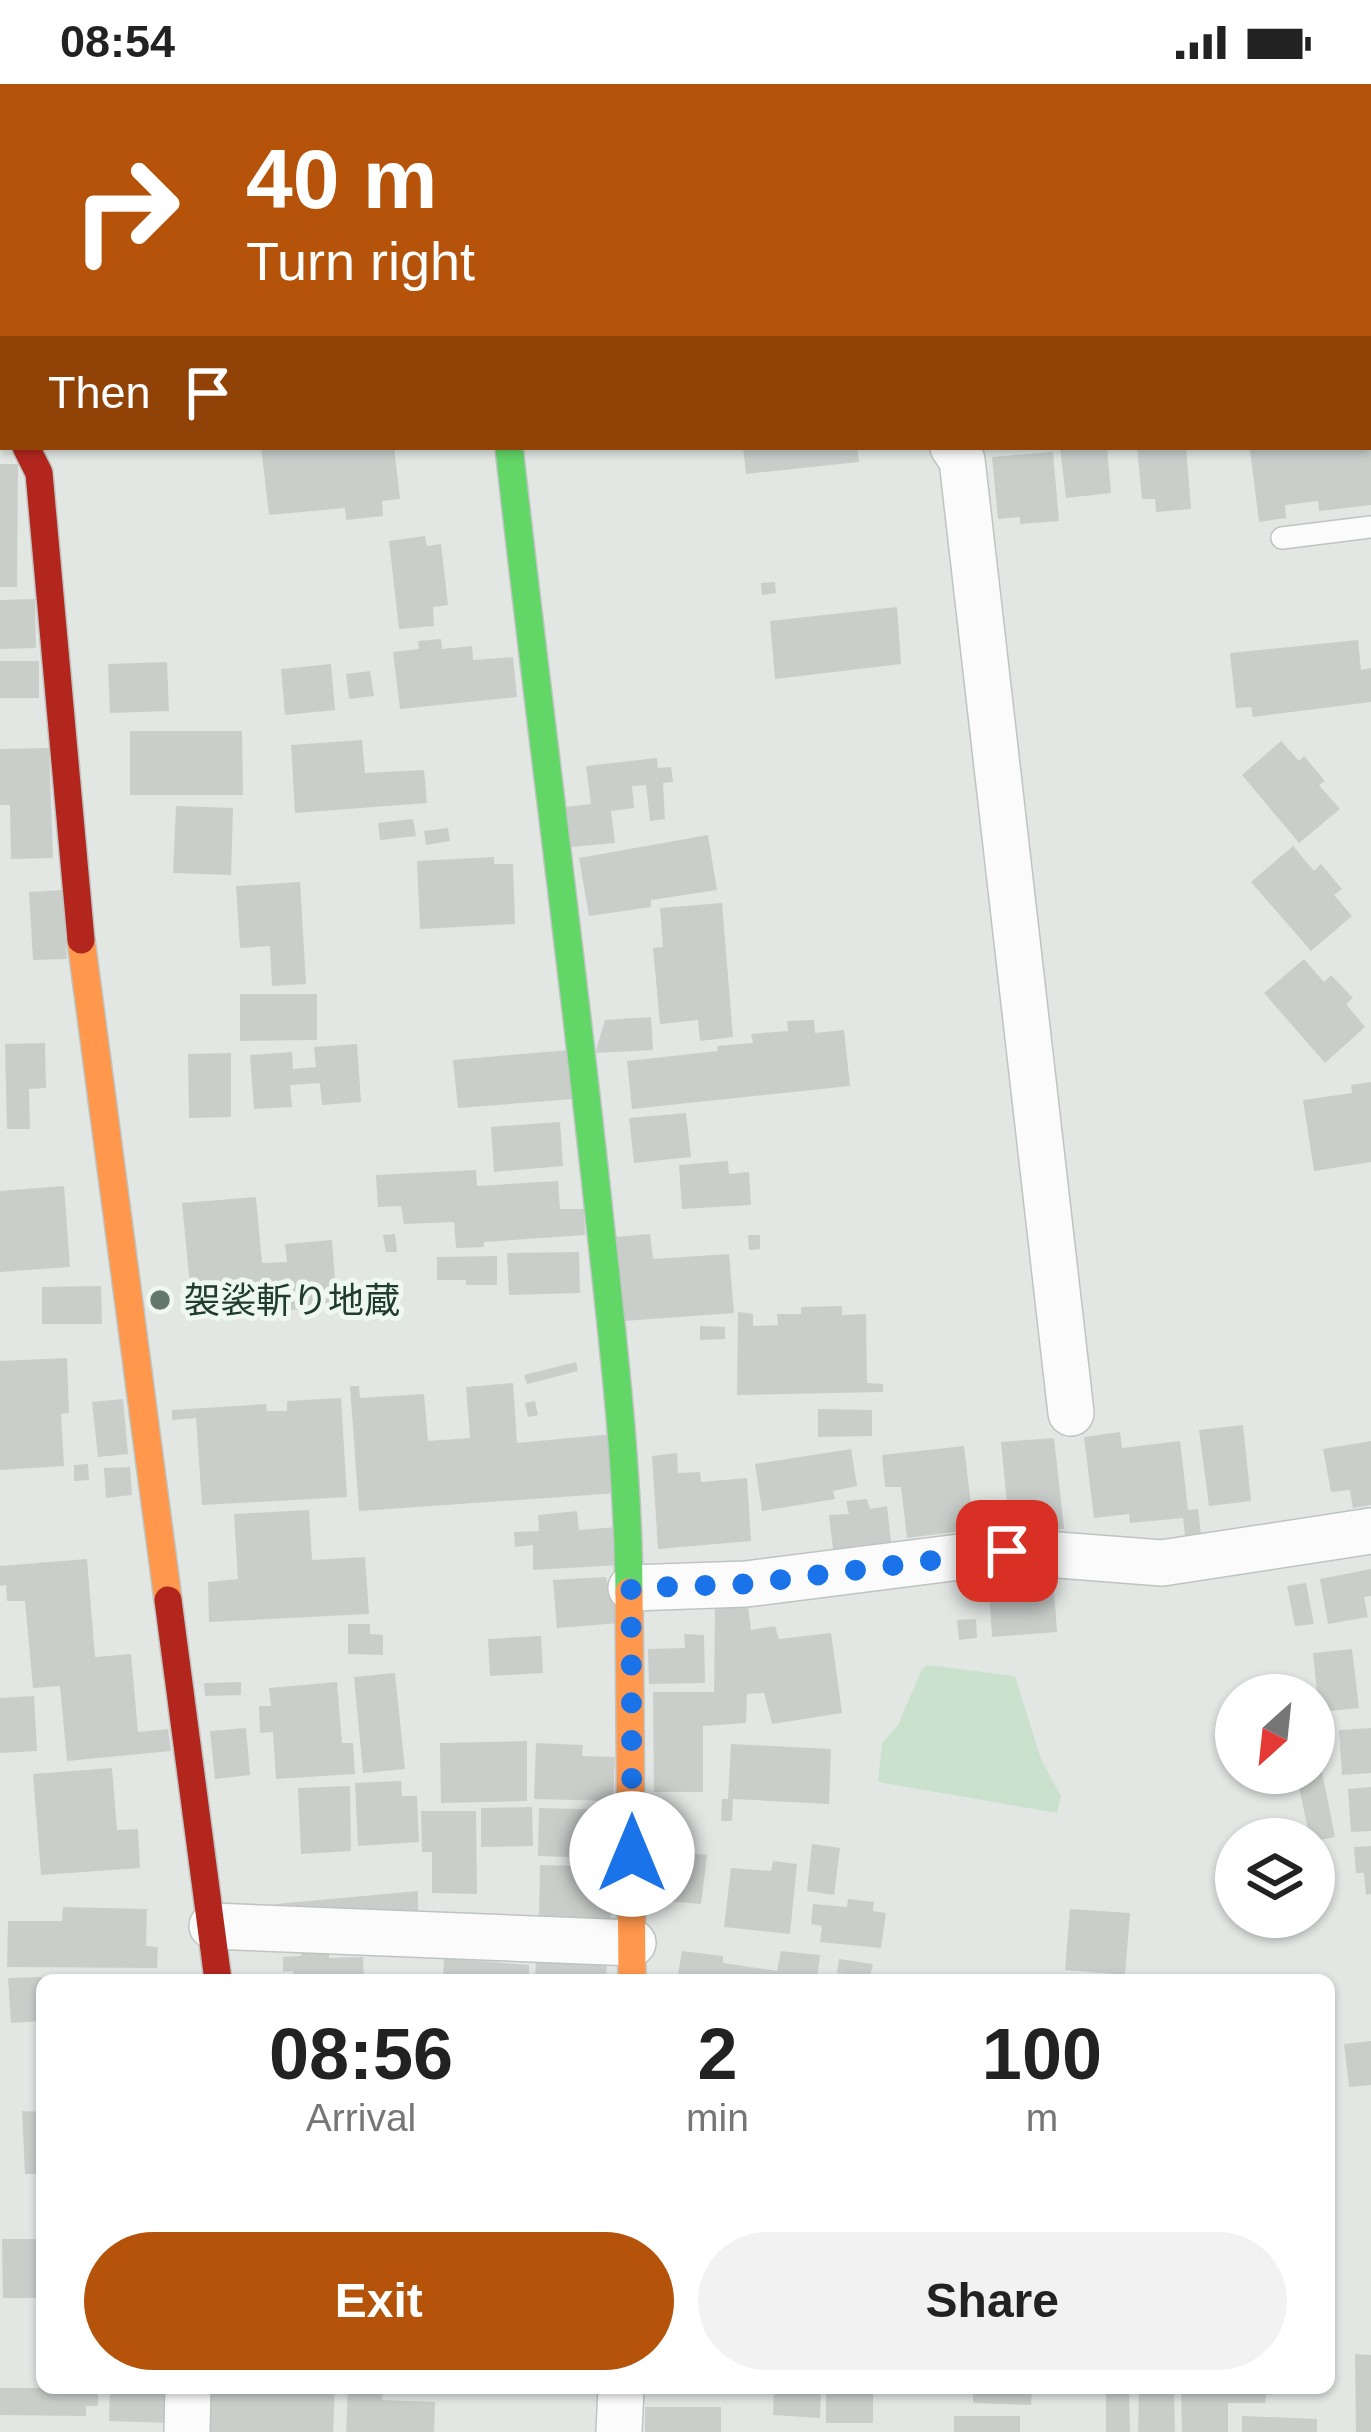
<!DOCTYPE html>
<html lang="en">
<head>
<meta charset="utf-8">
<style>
	body { margin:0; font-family:Arial,"Noto Sans JP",sans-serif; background:#f2f2f2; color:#222; height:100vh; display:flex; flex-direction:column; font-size:45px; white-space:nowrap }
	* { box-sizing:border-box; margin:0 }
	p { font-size:39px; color:#767676 }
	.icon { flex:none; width:66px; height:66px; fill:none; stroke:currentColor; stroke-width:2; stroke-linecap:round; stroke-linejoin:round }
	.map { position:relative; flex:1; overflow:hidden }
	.details { position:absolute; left:36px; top:1890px; width:1299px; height:420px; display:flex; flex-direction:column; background:#fff; border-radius:18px; box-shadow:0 3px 9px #0004 }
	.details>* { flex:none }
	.top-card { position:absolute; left:0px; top:0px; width:1371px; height:366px; box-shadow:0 3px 9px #0004; background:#b45309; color:#fff; overflow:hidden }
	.needle { width:78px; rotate:207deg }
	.controls { position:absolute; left:1215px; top:1590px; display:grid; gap:24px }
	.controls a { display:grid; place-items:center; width:120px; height:120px; border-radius:50%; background:#fff; box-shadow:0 3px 9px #0004; font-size:60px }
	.pin { position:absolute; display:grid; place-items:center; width:102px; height:102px; color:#fff; margin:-51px; border-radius:24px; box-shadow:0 6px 18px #0006 }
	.me { position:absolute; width:132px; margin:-66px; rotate:0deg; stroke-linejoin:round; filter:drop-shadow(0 0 9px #0008) }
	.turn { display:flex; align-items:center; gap:42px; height:252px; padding:0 48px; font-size:54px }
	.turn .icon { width:156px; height:156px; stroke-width:2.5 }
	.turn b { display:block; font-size:84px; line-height:102px }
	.then { display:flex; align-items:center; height:114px; padding:0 48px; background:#0003; gap:24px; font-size:45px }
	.eta { display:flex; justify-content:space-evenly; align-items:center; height:204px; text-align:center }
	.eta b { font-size:72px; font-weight:800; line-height:84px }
	.button { display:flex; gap:24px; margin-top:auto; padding:24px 48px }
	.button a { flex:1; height:138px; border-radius:72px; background:#b45309; color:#fff; font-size:48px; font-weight:800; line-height:138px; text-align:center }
	.button a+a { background:#f2f2f2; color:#222 }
	.status { display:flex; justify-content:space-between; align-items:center; height:84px; padding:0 60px; background:#fff; direction:ltr }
	.status svg { height:33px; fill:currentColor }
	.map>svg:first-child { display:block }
	.built { fill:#cfd9d3 }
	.green { fill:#cae1cd }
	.building { fill:#c9cecb }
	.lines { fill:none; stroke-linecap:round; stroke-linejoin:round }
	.lane-casing { stroke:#bfc4c1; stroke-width:24 }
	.street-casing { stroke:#bfc4c1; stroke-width:48 }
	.fast-casing { stroke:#bec5c1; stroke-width:30 }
	.slow-casing { stroke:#bec5c1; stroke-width:30 }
	.jam-casing { stroke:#bec5c1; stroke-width:30 }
	.lane { stroke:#fbfbfb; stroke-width:21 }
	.street { stroke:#fbfbfb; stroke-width:45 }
	.fast { stroke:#63d668; stroke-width:27 }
	.slow { stroke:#ff974d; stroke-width:27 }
	.jam { stroke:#b3261e; stroke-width:27 }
	.route { stroke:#1a73e8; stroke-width:21; stroke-dasharray:0 37.8 }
	.poi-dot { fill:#64776e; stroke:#eff7f2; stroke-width:4.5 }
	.labels { text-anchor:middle; stroke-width:10; stroke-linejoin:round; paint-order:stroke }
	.poi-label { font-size:36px; fill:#203b2f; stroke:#eff7f2; text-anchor:start }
</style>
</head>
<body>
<div class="status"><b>08:54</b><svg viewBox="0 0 49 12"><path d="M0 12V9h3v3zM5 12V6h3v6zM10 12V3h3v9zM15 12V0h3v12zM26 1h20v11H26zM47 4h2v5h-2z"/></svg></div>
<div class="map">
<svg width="1371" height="2348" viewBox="0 0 1371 2348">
	<rect width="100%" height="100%" fill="#e2e7e4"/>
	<path class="built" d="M171,0H439V3H172Z"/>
	<path class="green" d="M928,1581L1015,1592L1041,1675L1061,1712L1057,1729L878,1698L882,1659L898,1641L922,1585Z"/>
	<g class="building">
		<path d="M261,363H394L400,415L382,417L383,432L346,436L345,424L269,431Z"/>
		<path d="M743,363H857L859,378L746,390Z"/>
		<path d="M1060,363H1107L1111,409L1066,414Z"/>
		<path d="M1137,363H1186L1191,425L1156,428L1155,415H1142Z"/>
		<path d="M1277,363H1371V421L1319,427L1318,417L1285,421L1286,434L1259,438L1250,366Z"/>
		<path d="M1053,368L1059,437L1020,440V433L998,435L992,373Z"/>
		<path d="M0,380H18L17,503H0Z"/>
		<path d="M425,452L427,462L441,460L448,521L433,523L434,542L399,545L389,457Z"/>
		<path d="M775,498L776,509L762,511L761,499Z"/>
		<path d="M35,515L36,564L0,565V516Z"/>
		<path d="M897,523L901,580L775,595L770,537Z"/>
		<path d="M441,555L442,565L472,562L473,576L513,573L517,613L400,625L393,568L419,565L418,557Z"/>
		<path d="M1358,556L1361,586L1371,584V618L1253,633L1251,623L1236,624L1230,569Z"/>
		<rect x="0" y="577" width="39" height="37"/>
		<path d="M167,578L169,627L110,629L108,580Z"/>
		<path d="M331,580L335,626L285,631L281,585Z"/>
		<path d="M370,587L374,612L349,615L346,590Z"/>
		<path d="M130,647H242L243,711H130Z"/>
		<path d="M362,656L365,689L424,686L427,719L295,729L291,661Z"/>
		<path d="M1281,657L1299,677L1304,672L1325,697L1319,701L1340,725L1299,759L1242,691Z"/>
		<path d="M49,664L53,774L11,775L10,721H0V665Z"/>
		<path d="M657,674L658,684L671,683L673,698L663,699L665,735L650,737L646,701L632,702L634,724L611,727L615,759L571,763L566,723L591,720L586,682Z"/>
		<path d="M176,722L233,724L231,791L173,789Z"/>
		<path d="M413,735L416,752L380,756L378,739Z"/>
		<path d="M448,744L450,757L426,761L424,747Z"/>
		<path d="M708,751L717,806L651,816V823L589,832L579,774Z"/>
		<path d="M1293,762L1314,787L1321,780L1342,805L1334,811L1352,832L1311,867L1251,798Z"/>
		<path d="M494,773V780H513L515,840L420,845L417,777Z"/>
		<path d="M300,798L306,900L272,902L270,862L240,864L236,802Z"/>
		<path d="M63,806L67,875L33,876L29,808Z"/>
		<path d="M722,819L733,953L700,957L698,936L660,940L653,864L663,863L660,824Z"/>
		<path d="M1304,875L1324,898L1331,891L1353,914L1346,920L1365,943L1325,979L1264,909Z"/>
		<path d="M240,910H317V956L240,957Z"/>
		<path d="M651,933L653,966L595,969L605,936Z"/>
		<path d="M814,936L815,949L844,946L850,1002L632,1025L627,977L718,967L717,962L753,959L751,950L788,947L787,937Z"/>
		<path d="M45,959L46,1004L29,1005L30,1045H7L5,960Z"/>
		<path d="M357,960L361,1018L322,1021L320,999L290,1001L292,1023L254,1025L250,971L292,968L293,985L316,983L314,963Z"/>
		<path d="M569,966L573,1015L458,1024L453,976Z"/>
		<path d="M231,969V1033L189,1034L188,970Z"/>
		<path d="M1371,998V1078L1314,1087L1303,1016L1352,1009L1351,1001Z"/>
		<path d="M686,1029L691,1073L634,1079L629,1034Z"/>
		<path d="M560,1038L563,1082L494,1088L491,1043Z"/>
		<path d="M728,1077L729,1090L749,1088L751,1121L682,1125L679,1081Z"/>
		<path d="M476,1086L477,1102L558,1097L560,1125H584L585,1151L484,1158V1163L456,1164L454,1138L404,1140L401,1122L378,1123L376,1091Z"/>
		<path d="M64,1102L70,1183L0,1188V1107Z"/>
		<path d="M256,1113L262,1179L287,1178L285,1160L332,1156L337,1222L193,1234L182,1119Z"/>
		<path d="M395,1150L397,1168H386L383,1151Z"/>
		<path d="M650,1150L653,1175L729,1170L734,1229L624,1237L615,1153Z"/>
		<path d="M748,1151H760V1165L749,1166Z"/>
		<path d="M579,1168L580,1209L509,1211L507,1169Z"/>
		<path d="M497,1172V1201H466V1196H437V1173Z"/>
		<path d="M101,1202L102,1240H42V1203Z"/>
		<path d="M842,1222V1231L866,1230L867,1299L883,1300V1308L737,1311L738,1228L753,1230V1242L778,1241L777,1230H801V1223Z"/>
		<path d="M700,1242L725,1243V1255L700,1256Z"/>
		<path d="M67,1274L69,1329L61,1330L64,1382L0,1386V1277Z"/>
		<path d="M576,1278L578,1287L527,1300L524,1291Z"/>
		<path d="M513,1299L517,1359L613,1350L618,1409L359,1427L350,1302H359L360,1314L424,1310L428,1357L470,1354L466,1303Z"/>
		<path d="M341,1314L347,1413L202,1421L196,1334L172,1336V1326L266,1320L267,1327H287V1317Z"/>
		<path d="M123,1315L128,1370L98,1373L92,1318Z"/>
		<path d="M535,1317L538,1331L528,1333L525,1319Z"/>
		<path d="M818,1325L872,1326V1352L818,1353Z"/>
		<path d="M1243,1341L1251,1417L1209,1422L1199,1346Z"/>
		<path d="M1120,1348L1122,1364L1180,1357L1188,1426L1198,1425L1202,1459L1186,1461L1183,1434L1130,1439L1129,1430L1094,1434L1084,1353Z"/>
		<path d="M1054,1354L1064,1445L1010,1450L1001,1358Z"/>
		<path d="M1371,1357V1421L1353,1424L1350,1406L1331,1408L1323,1365Z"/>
		<path d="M964,1362L972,1429L961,1431L962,1447L907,1454L901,1403H885L882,1371Z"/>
		<path d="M851,1365L857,1402L833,1407L835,1415L762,1427L755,1380Z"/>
		<path d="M677,1369L678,1389L700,1388L701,1398L747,1394L751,1457L658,1465L652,1372Z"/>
		<path d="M88,1380L89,1396L74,1397V1381Z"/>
		<path d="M130,1383L132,1411L106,1414L104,1384Z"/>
		<path d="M867,1415L870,1425L887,1422L891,1458L855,1462V1471L834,1473L829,1431L849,1430L846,1417Z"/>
		<path d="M309,1426L312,1476L365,1473L369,1530L209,1538L208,1498L238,1495L234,1430Z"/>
		<path d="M577,1427L579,1446L617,1443L620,1481L533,1486V1461L515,1463L514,1448L539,1447L538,1431Z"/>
		<path d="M87,1475L95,1573L131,1570L138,1648L168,1645L171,1667L67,1677L60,1602L33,1604L25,1517H7L6,1501L0,1502V1482Z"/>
		<path d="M1371,1485V1512L1364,1513L1368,1533L1328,1540L1320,1495Z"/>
		<path d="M1028,1489L1029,1507L1054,1505L1057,1548L992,1553L988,1492Z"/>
		<path d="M606,1493L619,1539L557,1544L553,1496Z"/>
		<path d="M1306,1499L1314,1540L1295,1542L1287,1502Z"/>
		<path d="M747,1514L751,1546L775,1542L779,1555L831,1549L842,1629L772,1640L764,1609L747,1610L746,1639L703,1642V1708H654L653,1608H714L715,1517Z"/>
		<path d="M976,1535L977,1554L959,1556L957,1536Z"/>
		<path d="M348,1540H370V1550L383,1551V1571L348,1570Z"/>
		<path d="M684,1550L704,1551L705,1599L649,1600L648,1565L685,1564Z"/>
		<path d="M541,1552L543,1589L490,1592L488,1555Z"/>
		<path d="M1352,1565L1359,1624L1319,1628L1313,1569Z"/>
		<path d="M395,1589L405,1685L363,1689L354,1593Z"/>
		<path d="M241,1598V1611L205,1612L204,1599Z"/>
		<path d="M337,1598L342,1659H353L355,1690L276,1695L273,1648L260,1649L259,1622H271L269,1604Z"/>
		<path d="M34,1612L37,1667L0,1669V1614Z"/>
		<path d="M246,1644L250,1691L215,1695L210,1647Z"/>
		<path d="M1371,1644V1689L1342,1691L1339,1646Z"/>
		<path d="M527,1657V1717L441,1719L440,1659Z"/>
		<path d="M536,1659L583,1661L582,1672L615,1673L613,1717L534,1715Z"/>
		<path d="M731,1660L831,1665L829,1720L733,1715L732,1737H721L722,1715H728Z"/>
		<path d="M1321,1683L1335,1753L1314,1757L1310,1755L1296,1689H1314V1685Z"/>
		<path d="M112,1684L117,1746L138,1745L140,1784L41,1791L33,1690Z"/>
		<path d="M401,1697L402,1712H417L419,1758L358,1762L355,1699Z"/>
		<path d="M350,1702L351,1767L301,1770L298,1704Z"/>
		<path d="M1371,1703V1747L1351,1748L1348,1705Z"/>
		<path d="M532,1723L533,1762L481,1763V1724Z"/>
		<path d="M539,1724L616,1726L615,1754L595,1755L594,1774L538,1772Z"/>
		<path d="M421,1727H476L477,1810L432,1809V1768H422Z"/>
		<path d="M812,1760L840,1764L834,1811L807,1807Z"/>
		<path d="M1371,1762V1810L1366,1811L1364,1789H1356L1354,1763Z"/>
		<path d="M672,1767L707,1771L701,1820L666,1817Z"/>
		<path d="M773,1777L797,1780L790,1850L724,1843L731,1784L771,1787Z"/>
		<path d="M540,1781L613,1783L611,1836L539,1835Z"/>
		<path d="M418,1807V1833L276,1826V1820Z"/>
		<path d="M848,1815L874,1818L873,1827L886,1829L881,1864L820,1858L822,1842L811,1840L813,1820L847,1823Z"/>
		<path d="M63,1823L147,1825L146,1862L158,1863L157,1884L7,1883L8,1837H62Z"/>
		<path d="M1070,1825L1130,1829L1125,1891L1065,1886Z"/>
		<path d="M329,1866V1874L363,1873L364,1896H294L293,1887L283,1888V1873L301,1872V1867Z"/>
		<path d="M682,1867L723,1872V1879L777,1887L781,1867L820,1871L817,1896H677Z"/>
		<path d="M444,1874L529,1881V1896H443Z"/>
		<path d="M839,1875L873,1880L870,1893L837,1889Z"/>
		<path d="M536,1877L607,1879L606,1896H535Z"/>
		<path d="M42,1893V1937L11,1939L8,1894Z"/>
		<path d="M1371,1957V2001L1349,2003L1344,1960Z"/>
		<path d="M37,1991H42V2017H36Z"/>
		<path d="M22,2027L42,2028V2090H25Z"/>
		<path d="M2,2155H42V2214H3Z"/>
		<path d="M1355,2270L1371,2271V2348H1356Z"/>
		<path d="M0,2304H98V2322H86V2332L0,2331Z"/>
		<path d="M110,2304H171L170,2339L109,2337Z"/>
		<path d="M209,2304H335L333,2348H208Z"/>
		<path d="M348,2304H383L382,2316L435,2318L434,2348H346Z"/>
		<path d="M774,2304L821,2305L820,2334L773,2331Z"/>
		<rect x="826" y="2304" width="47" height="35"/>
		<path d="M973,2304H1032L1031,2321L973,2319Z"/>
		<path d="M1106,2304H1129L1130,2348H1106Z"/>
		<path d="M1139,2304H1174L1175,2348H1138Z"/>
		<path d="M1181,2304H1275V2310L1266,2311L1265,2319H1228V2348H1182Z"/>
		<rect x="645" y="2323" width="76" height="25"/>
		<rect x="954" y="2332" width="66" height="16"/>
		<path d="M1242,2332L1317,2335V2348H1242Z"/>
	</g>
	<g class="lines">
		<defs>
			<path id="lane" d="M1282,454L1371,443"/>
			<g id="street">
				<path d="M468,0V3"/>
				<path d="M663,0V3"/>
				<path d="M1368,196H1371"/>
				<path d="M0,310L3,316"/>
				<path d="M953,363L962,376L1071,1329"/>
				<path d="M631,1504L746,1500L1007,1467L1162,1479L1371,1447"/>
				<path d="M212,1842L633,1859"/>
				<path d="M187,2348L188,2304"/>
				<path d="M619,2348L621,2304"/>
			</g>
			<path id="fast" d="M509,363C537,616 571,867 598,1120C612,1250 628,1378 629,1508"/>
			<g id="slow">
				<path d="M81,856L168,1516"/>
				<path d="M629,1508L632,1896"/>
			</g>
			<g id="jam">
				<path d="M26,363L39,389L81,856"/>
				<path d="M168,1516L218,1896"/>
			</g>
		</defs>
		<use href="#lane" class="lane-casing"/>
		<use href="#street" class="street-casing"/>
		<use href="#fast" class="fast-casing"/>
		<use href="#slow" class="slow-casing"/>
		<use href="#jam" class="jam-casing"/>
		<use href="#lane" class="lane"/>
		<use href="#street" class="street"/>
		<use href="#fast" class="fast"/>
		<use href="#slow" class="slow"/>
		<use href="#jam" class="jam"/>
	</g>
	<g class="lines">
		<path class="route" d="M632,1770L631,1504L746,1500L1007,1467"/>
	</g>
	<circle class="poi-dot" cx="160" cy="1216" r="12"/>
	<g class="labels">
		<g class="poi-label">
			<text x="184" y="1229">袈裟斬り地蔵</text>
		</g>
	</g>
</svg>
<div class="controls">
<a><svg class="needle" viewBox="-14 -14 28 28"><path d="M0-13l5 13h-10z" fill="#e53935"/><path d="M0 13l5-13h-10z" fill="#767676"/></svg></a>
<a><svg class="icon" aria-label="layers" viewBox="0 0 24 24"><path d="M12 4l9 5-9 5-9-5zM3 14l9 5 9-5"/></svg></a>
</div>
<div class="pin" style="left:1007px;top:1467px;background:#d93025"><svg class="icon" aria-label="arrive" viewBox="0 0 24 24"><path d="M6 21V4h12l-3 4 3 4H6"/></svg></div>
<svg class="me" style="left:632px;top:1770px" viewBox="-20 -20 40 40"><circle r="19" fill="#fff"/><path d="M0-13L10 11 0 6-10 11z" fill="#1a73e8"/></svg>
<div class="top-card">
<div class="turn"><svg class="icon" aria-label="right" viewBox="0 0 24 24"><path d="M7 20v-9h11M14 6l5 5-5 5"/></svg><div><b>40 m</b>Turn right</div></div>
<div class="then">Then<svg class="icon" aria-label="arrive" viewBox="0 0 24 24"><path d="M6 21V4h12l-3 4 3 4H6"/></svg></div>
</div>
<section class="details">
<div class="eta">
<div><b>08:56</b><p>Arrival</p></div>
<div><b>2</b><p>min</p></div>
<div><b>100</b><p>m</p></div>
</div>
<div class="button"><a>Exit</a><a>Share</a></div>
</section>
</div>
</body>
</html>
